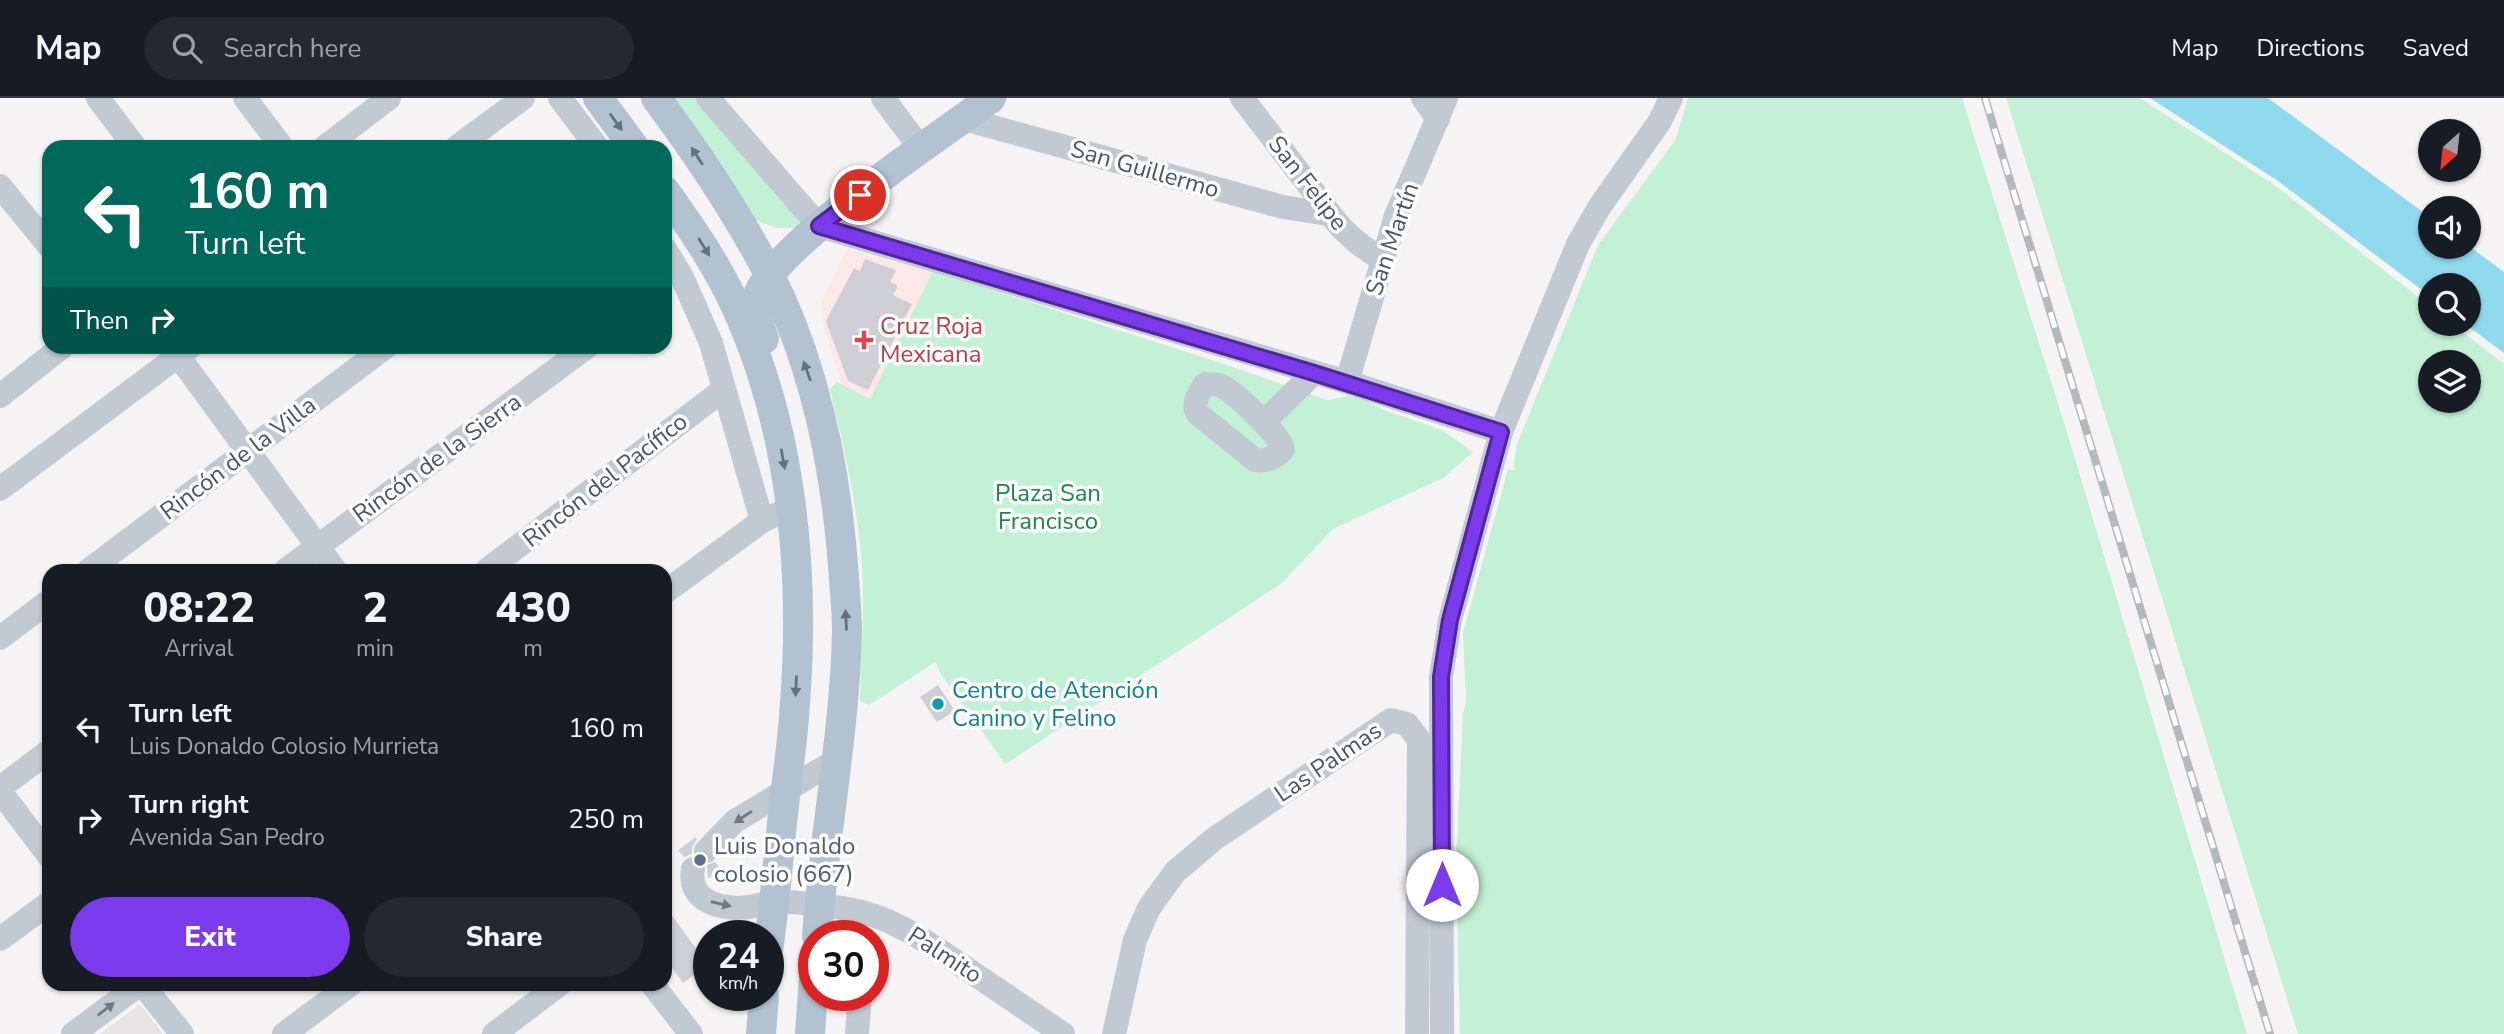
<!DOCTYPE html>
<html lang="en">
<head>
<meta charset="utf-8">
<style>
	body { margin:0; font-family:"Nunito Sans",sans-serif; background:#242831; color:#f1f3f6; height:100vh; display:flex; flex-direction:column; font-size:26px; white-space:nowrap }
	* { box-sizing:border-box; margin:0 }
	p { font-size:23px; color:#9ea1a6 }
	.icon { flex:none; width:38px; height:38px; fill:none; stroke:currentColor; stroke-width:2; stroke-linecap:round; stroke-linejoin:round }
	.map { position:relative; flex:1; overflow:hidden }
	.drawer { position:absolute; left:42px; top:466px; width:630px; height:427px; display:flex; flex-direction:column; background:#171b24; border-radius:21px; box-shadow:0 2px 5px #0004 }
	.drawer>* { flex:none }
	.guide { position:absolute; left:42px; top:42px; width:630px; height:214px; border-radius:21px; box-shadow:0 2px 5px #0004; background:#00695c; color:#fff; overflow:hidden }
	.needle { width:46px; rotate:207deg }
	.controls { position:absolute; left:2418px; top:21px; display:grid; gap:14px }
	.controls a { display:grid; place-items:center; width:63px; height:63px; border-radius:50%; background:#171b24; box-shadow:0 2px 5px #0004; font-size:35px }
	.speed { position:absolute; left:693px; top:822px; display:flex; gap:14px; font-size:35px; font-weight:700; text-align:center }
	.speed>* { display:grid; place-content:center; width:91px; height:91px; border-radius:50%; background:#171b24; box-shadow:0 2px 5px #0004; line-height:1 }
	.speed small { font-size:18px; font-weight:400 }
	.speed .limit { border:10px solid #d22; background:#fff; color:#111 }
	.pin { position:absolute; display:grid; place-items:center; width:60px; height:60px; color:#fff; margin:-30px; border:4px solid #fff; border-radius:50%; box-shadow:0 2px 7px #0007 }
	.me { position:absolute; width:77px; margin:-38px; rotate:0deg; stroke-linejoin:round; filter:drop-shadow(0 0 5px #0008) }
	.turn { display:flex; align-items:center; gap:24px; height:147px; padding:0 28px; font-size:32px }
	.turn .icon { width:91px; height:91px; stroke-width:2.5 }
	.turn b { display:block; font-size:49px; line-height:60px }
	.then { display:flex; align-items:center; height:66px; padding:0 28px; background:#0003; gap:14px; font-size:26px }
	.eta { display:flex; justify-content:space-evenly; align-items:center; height:119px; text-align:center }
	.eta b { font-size:42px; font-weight:800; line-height:49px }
	.primary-button { display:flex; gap:14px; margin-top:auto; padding:14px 28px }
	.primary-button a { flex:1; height:80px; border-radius:42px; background:#7c3aed; color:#fff; font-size:28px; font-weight:800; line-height:80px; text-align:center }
	.primary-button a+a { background:#242831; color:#f1f3f6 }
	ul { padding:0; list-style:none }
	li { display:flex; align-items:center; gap:21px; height:91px; padding:0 28px }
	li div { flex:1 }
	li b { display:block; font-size:26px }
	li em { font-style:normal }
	header { display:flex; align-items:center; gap:42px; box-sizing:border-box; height:98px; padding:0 35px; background:#171b24; border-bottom:2px solid #363941 }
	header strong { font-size:33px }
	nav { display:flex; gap:38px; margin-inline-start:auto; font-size:24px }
	.search { width:490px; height:63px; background:#242831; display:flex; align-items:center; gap:18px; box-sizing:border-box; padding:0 24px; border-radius:38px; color:#9ea1a6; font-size:26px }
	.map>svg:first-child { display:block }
	.education { fill:#e6e4e5 }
	.medical { fill:#fce8e6 }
	.green { fill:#c3f1d5; fill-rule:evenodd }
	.water { fill:#90daee }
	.building { fill:#cdcfd5 }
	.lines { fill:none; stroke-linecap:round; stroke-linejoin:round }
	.minor { stroke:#c1cad2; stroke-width:24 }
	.major { stroke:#b3c2d1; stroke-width:30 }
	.rail-casing { stroke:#b5b8bd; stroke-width:8 }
	.rail { stroke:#fff; stroke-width:5; stroke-dasharray:16; stroke-linecap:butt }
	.oneway { fill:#64717d }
	.oneway2 { fill:#6e7983 }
	.route-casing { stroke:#51269a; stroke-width:18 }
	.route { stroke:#7c3aed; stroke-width:12 }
	.health-dot { fill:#e0444e; stroke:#fff; stroke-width:2.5 }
	.culture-dot { fill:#0f9aa8; stroke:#fff; stroke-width:2.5 }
	.service-dot { fill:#5c6f8a; stroke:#fff; stroke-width:2.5 }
	.labels { text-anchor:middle; stroke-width:7; stroke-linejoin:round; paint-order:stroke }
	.street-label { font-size:24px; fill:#4a5661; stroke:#fff }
	.health-label { font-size:24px; fill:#be3a42; stroke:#fff; text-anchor:start }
	.park-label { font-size:24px; fill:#17864f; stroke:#fff }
	.culture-label { font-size:24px; fill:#0d838f; stroke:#fff; text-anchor:start }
	.service-label { font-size:24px; fill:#4e5e75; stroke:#fff; text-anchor:start }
</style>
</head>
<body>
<header>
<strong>Map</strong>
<div class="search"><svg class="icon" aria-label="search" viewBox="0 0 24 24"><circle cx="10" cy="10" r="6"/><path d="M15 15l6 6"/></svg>Search here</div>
<nav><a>Map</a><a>Directions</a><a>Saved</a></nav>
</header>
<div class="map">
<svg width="2504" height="936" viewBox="0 0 2504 936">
	<rect width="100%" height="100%" fill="#f5f3f3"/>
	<path class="education" d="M140,906L163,936H100Z"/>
	<path class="medical" d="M847,150L933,173L870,302L842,287L823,225L821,206Z"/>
	<g class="green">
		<path d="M672,0H697L801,123L795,130H776L753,121Z"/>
		<path d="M1688,0H1962L2069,341L2247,936H1460L1456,764L1463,616L1466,604L1463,535L1508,371L1514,372L1516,349L1598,147L1676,41Z"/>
		<path d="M2006,0H2140L2273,86L2431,209V226H2452L2504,266V936H2298ZM2469,264V303H2431V264Z"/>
		<path d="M933,173L1227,267L1327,302L1353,297L1387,313L1442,332L1473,354L1443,380L1333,431L1281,486L1005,666L941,576L935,564L869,607L860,603C861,558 865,514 862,469C858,409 844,350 830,291L837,284L870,301Z"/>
	</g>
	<path class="water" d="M2150,0H2268L2431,120V149L2469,148L2504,174V255L2465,226H2469V187H2431V199L2278,83Z"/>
	<g class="building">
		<path d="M865,161L896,172L890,184L898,188L893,197L912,206L868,292L848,283L826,223L854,170L860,173Z"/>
		<path d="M938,587L955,613L937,624L920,599Z"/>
		<path d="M696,739L697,741L692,749V756L684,759L678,752Z"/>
		<path d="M715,764L721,771L708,781L707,767Z"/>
		<path d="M665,808L708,867L683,885L665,860Z"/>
	</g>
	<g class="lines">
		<g class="minor">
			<path d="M98,0L135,49"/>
			<path d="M245,0L282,49"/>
			<path d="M560,0L597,49"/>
			<path d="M708,0L819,128L1347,284L1501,334"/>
			<path d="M883,0L921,51"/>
			<path d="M1242,0C1263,27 1283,54 1304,81C1331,116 1341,138 1382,161"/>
			<path d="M1423,0L1438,21"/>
			<path d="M964,21L1283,109L1328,116"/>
			<path d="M325,49L389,0"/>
			<path d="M457,49L523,0"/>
			<path d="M0,88L49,148"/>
			<path d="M665,151L682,179L711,245L762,423"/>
			<path d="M171,248L335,472"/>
			<path d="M1347,284L1396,118L1446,0"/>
			<path d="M1205,286C1211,286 1217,286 1222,288C1234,294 1281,338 1283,351C1278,359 1265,364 1255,362L1198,316C1191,305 1199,296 1205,286Z"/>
			<path d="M0,298L63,248"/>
			<path d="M1264,324L1314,275"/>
			<path d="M0,391L190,249"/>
			<path d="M89,472L387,248"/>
			<path d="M286,472L588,248"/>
			<path d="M487,472L723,292"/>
			<path d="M665,494L762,423L777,416"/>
			<path d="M0,540L49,503"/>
			<path d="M0,690L49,653"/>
			<path d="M0,693L49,758"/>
			<path d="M706,753L735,723L835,663"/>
			<path d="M693,771C687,804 722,812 748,809C756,808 765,805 774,804C798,803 824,807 848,811C894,818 932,848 970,873C1001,894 1032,915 1063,936"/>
			<path d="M0,841L49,805"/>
			<path d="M142,886L182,936"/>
			<path d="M652,886L691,936"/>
			<path d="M73,936L140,886"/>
			<path d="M284,936L351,886"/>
			<path d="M494,936L560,886"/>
			<path d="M857,936L860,898"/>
			<path d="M1114,936L1135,842L1149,810L1175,774L1214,741L1391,622L1407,626L1419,642L1417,936"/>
			<path d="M1442,936L1441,579L1450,522L1501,334L1578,146L1600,108L1660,23L1671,0"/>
		</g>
		<g class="major">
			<path d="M598,0L634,49"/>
			<path d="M656,0C697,55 736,113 768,174C816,268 837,375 844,480C845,497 847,515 847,533C845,634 824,737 817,838"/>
			<path d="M665,93C692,131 718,168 737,211C792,332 805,473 795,605C793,642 787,679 783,716C778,761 775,807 768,852"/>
			<path d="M764,241C760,229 753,213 757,200C770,149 943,37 991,0"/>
			<path d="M761,936L764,898"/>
			<path d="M810,936L814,878"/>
		</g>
		<defs>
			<path id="rail" d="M1985,0L2270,936"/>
		</defs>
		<use href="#rail" class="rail-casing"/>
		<use href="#rail" class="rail"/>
	</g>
	<defs><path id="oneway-solid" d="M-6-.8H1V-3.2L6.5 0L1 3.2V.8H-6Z" transform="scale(1.75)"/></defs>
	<g class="oneway">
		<use href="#oneway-solid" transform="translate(616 24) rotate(54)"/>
		<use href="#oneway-solid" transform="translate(697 58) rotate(-123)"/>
		<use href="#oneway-solid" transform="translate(704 149) rotate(58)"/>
		<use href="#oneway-solid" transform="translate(807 273) rotate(-110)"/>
		<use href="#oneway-solid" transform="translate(783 361) rotate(80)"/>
		<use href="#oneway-solid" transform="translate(846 522) rotate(-93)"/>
		<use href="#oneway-solid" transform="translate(796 588) rotate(93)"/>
	</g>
	<g class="oneway2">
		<use href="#oneway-solid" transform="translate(743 719) rotate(147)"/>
		<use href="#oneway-solid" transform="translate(721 806) rotate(13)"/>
		<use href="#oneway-solid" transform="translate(106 911) rotate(-37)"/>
	</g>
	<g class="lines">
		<defs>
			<path id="route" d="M860,97L819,128L1314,275L1501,334L1450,522L1441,579L1442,787"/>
		</defs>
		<use href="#route" class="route-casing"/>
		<use href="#route" class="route"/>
	</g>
	<path class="health-dot" d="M860.5 231.5h7v7h7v7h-7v7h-7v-7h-7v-7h7z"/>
	<circle class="culture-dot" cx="938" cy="606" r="7"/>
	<circle class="service-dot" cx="700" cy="762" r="7"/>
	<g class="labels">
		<g class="street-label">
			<text transform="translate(1145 71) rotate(16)" y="8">San Guillermo</text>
			<text transform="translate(1308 85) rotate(52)" y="8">San Felipe</text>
			<text transform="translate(1392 141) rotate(-71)" y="8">San Martín</text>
			<text transform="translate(238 360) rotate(-37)" y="8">Rincón de la Villa</text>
			<text transform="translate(437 360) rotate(-36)" y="8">Rincón de la Sierra</text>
			<text transform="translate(605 382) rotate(-38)" y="8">Rincón del Pacífico</text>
			<text transform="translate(1328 664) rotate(-34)" y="8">Las Palmas</text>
			<text transform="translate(945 857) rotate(33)" y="8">Palmito</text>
		</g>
		<g class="health-label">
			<text x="880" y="236">Cruz Roja<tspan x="880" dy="28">Mexicana</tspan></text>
		</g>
		<g class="park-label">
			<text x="1048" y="403">Plaza San<tspan x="1048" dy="28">Francisco</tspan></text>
		</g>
		<g class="culture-label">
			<text x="952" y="600">Centro de Atención<tspan x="952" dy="28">Canino y Felino</tspan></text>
		</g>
		<g class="service-label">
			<text x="714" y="756">Luis Donaldo<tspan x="714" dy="28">colosio (667)</tspan></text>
		</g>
	</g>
</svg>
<div class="controls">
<a><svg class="needle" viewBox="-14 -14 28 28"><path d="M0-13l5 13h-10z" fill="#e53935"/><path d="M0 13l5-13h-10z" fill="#9ea1a6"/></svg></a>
<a><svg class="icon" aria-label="sound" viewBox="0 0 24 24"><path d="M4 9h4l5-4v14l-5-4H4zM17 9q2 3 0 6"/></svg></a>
<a><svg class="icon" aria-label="search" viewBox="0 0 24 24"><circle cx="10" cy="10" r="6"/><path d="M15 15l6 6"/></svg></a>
<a><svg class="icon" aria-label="layers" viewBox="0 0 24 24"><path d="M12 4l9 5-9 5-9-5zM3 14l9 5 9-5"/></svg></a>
</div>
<div class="speed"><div>24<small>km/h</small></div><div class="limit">30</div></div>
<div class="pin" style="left:860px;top:97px;background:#d93025"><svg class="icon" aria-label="arrive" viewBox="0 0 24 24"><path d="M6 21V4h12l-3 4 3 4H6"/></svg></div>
<svg class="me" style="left:1442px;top:787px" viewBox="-20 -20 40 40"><circle r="19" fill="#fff"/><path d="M0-13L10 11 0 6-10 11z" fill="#7c3aed"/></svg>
<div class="guide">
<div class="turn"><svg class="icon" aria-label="left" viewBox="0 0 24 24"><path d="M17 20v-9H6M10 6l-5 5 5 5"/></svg><div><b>160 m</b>Turn left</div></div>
<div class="then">Then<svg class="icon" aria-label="right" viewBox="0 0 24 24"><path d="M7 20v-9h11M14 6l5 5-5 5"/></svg></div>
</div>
<section class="drawer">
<div class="eta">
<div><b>08:22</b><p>Arrival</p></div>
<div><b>2</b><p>min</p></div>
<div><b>430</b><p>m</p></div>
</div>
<ul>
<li><svg class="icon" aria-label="left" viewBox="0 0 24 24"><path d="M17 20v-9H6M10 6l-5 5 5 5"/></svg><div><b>Turn left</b><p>Luis Donaldo Colosio Murrieta</p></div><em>160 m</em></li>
<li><svg class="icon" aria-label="right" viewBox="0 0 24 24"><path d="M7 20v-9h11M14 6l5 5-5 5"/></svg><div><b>Turn right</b><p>Avenida San Pedro</p></div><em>250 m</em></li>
</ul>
<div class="primary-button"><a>Exit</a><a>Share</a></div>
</section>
</div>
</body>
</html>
